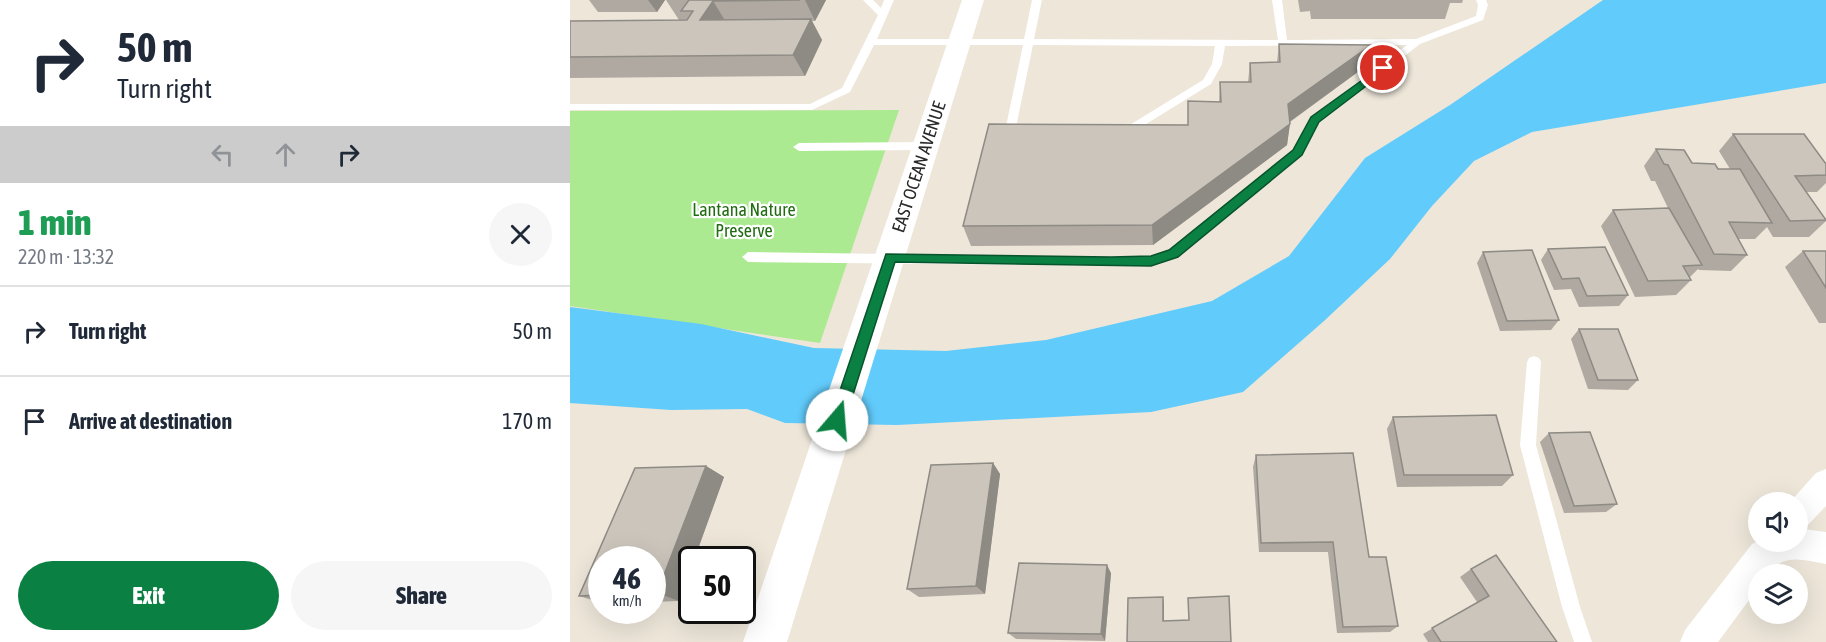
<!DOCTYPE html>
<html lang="en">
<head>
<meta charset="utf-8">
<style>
	body { margin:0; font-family:"Asap Condensed",sans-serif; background:#f6f6f7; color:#1f2937; height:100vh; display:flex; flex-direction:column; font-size:22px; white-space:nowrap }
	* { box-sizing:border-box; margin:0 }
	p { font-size:20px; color:#747a83 }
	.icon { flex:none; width:33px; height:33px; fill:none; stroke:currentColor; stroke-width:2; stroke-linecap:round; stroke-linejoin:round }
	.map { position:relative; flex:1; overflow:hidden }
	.drawer { display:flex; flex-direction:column; background:#fff; width:570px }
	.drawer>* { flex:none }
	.banner { background:#fff; color:#1f2937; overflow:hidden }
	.fabs { position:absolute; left:1178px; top:492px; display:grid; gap:12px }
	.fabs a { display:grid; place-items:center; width:60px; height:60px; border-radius:50%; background:#fff; box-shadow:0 6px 24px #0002; font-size:30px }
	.speed { position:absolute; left:18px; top:546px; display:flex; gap:12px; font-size:30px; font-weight:700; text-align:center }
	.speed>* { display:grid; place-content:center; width:78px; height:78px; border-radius:50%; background:#fff; box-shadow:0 6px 24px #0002; line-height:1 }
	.speed small { font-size:15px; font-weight:400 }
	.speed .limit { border:3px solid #111; border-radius:9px; background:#fff; color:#111 }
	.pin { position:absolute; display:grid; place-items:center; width:51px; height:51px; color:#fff; margin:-26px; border:3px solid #fff; border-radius:50%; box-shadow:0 2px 6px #0007 }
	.me { position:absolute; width:66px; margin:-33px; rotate:18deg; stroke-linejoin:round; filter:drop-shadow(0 0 4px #0008) }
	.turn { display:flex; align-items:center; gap:21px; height:126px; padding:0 18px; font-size:27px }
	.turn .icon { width:78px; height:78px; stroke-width:2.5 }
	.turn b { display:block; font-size:42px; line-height:51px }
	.lanes { display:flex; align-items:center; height:57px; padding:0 18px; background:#0003; justify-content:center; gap:30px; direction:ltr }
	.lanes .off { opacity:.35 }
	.round { display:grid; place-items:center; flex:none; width:63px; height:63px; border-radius:32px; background:#f6f6f7 }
	.overview { display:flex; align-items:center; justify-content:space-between; height:102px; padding:0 18px }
	h1 { font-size:36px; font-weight:800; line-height:45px; color:#1e9e55 }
	.cta { display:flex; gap:12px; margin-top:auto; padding:12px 18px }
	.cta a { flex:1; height:69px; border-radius:36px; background:#0b8043; color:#fff; font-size:24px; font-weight:800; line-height:69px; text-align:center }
	.cta a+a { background:#f6f6f7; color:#1f2937 }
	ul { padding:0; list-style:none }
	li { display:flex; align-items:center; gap:18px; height:90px; padding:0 18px; border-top:2px solid #e0e1e3 }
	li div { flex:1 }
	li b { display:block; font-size:22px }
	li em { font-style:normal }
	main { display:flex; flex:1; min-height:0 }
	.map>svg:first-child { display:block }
	.green { fill:#abea90 }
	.water { fill:#61cbfb }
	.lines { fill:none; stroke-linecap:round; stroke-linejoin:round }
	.service { fill:#fff; fill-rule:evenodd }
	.minor { fill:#fff; fill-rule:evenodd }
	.secondary { fill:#fff; fill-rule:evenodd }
	.wall { fill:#afa9a2 }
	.shaded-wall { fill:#8e8a84 }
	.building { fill:#cbc5bc; stroke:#8e8a84; stroke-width:1.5 }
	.route { fill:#0b8043; stroke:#07532c; stroke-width:1.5 }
	.labels { text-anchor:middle; stroke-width:4.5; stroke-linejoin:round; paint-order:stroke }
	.street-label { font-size:18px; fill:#292929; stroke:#fff }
	.park-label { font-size:18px; fill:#216d12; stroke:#fff }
</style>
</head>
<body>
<main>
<section class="drawer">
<div class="banner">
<div class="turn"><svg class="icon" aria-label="right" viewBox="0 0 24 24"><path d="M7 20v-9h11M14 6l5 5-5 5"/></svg><div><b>50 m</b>Turn right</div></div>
<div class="lanes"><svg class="icon off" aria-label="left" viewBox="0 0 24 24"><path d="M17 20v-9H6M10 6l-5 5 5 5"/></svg><svg class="icon off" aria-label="ahead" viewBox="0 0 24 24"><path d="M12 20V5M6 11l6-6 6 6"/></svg><svg class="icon" aria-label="right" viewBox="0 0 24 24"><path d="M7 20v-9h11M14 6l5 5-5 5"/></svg></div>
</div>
<div class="overview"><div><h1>1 min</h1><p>220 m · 13:32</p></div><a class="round"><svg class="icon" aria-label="close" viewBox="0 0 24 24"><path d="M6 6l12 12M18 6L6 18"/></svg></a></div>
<ul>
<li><svg class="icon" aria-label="right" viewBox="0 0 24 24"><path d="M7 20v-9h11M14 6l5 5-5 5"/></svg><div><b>Turn right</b></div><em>50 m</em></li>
<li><svg class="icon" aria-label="arrive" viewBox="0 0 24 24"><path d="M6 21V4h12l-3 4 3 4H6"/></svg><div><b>Arrive at destination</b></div><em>170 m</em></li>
</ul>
<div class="cta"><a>Exit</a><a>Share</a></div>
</section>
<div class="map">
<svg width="1256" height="642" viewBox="0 0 1256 642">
	<rect width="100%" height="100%" fill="#ede6d9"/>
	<path class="green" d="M329,110L250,343L0,306V111Z"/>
	<path class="water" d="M1033,0H1256V83L962,132L904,161L862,206L820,259L754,321L673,392L581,412L327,425L215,423L177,409L101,410L0,403V307L131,324L244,348L376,351L476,340L642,301L719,256L795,158L880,105Z"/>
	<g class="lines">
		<g class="service">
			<path d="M293,0H303L311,8L314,0H324L307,39H454L462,0H472L464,39L708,40L702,0H712L717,40L846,39L906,16L908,5L906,0H916L918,5L913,20L850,44L749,122L732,155L607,257L581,266L178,262L172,257L178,252L541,257L581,256L599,251L724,149L741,117L837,45L655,46L652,64L641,84L560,134L549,133L548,130L549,127L558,126L633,80L642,64L645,46L463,45L446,127L454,128L455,131C451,137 439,137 435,131L453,45H304L280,92L242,110H0V104H240L272,88L308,15Z"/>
			<path d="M355,142L361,146L355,150L229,151L223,147L229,143Z"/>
			<path d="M964,356L969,358L971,362L966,445L1010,607L1022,642H1004L992,607L950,445L957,362L959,358Z"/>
		</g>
		<path class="minor" d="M1256,469V506L1234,529L1256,532V564C1233,560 1214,553 1198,574H1188V588L1148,642H1110L1115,630L1182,544L1188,541L1227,542V502H1220L1246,473Z"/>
		<path class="secondary" d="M392,0H414L217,642H173Z"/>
	</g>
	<g class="wall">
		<path d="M19,0H95L87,12H28Z"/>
		<path d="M96,0H256L245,21H242L252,40L235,76L0,78V21L109,20Z"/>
		<path d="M728,0H893L892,3H880L875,19H741L740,11L730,12Z"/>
		<path d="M709,44L796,66L720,122L717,145L583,245L401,246L393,226L618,125L649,102L650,82H678L680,63L707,62Z"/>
		<path d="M1163,134L1256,164V183L1247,192H1236L1256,220V221L1239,237H1203L1197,227L1185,239H1168L1177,255L1161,271L1129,270L1128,269L1119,278L1121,280L1106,295L1065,297L1031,226L1043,210L1098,208L1085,181H1081L1074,166L1086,149L1122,163L1148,169H1160L1149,151Z"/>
		<path d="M978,249L1058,295L1049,306L1009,307L1001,289L984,290L971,260Z"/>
		<path d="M1233,251H1256V323H1249L1215,267Z"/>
		<path d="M913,252L989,320L981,330L930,331L907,263Z"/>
		<path d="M1009,329L1068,380L1058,390L1018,389L1001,339Z"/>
		<path d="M823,417L943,475L932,486L827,487L817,429Z"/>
		<path d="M979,433L1047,504L1036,512L994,513L970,442Z"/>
		<path d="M686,455L799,557L828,626L820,632L767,633L758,552H689L683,467Z"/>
		<path d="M423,463L430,474L415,594L349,597L337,589Z"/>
		<path d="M136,466L154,477L124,560H122V566L109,601L82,602V560H32V603L9,596L65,468Z"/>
		<path d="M901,569L987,642H858L853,634L907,602L890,577Z"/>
		<path d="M541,573L535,641L446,639L438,633Z"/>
	</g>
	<g class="shaded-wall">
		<path d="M78,0H95L87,12Z"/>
		<path d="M235,0H256L245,21Z"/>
		<path d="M143,1L156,22L130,20Z"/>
		<path d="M241,19L252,40L235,76L223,55Z"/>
		<path d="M801,45L796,66L715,125L718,104Z"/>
		<path d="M720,124L717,145L583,245L582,225Z"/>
		<path d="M423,463L430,474L415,594L406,586Z"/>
		<path d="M136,466L154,477L124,560H122V566L109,601L87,593Z"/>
		<path d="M537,565L541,573L535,641L531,634Z"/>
		<path d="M593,597L594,605V628L593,621Z"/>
	</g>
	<g class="building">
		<path d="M119,0H230L143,1L130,20L241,19L223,55L0,57V21L117,20L123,11H111Z"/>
		<path d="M709,44L801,45L718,104L720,124L582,225L393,226L419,124L618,125V101L651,102L650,82H681L680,63L710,62Z"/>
		<path d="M1163,134H1234L1256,164V175L1225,176L1256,220L1220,221Z"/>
		<path d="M1086,149L1114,150L1122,163L1145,164L1148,169H1170L1202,223L1159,222L1177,255L1144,254L1098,165L1094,164Z"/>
		<path d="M1099,208L1132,265L1113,266L1121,280L1078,281L1043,210Z"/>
		<path d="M1035,247L1058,295L1017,296L1009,278L992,279L978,249Z"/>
		<path d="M962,250L989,320L937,321L913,252Z"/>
		<path d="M1233,251H1256V288Z"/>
		<path d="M1009,329H1048L1068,380H1028Z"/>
		<path d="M926,415L943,475H834L823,417Z"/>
		<path d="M1020,432L1047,504L1004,506L979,433Z"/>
		<path d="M783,453L799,557H816L828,626L773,627L763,542L691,543L686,455Z"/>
		<path d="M423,463L406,586L337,589L361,465Z"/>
		<path d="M136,466L87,593H82V560H32V595L9,596L65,468Z"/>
		<path d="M926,555L987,642H871L862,628L919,596L901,569Z"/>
		<path d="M449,563L537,565L531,634L438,633Z"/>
		<path d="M659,596L661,642H557L558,598L593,597V621L619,620L618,598Z"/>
	</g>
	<path class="route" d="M813,65L816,66V71L749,122L732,155L608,257L581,266L325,262L275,420L272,425L267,427L262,425L260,420L316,254L541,257L581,256L599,250L723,150L741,117Z"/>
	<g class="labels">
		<g class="street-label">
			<text transform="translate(349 167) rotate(-72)" y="6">EAST OCEAN AVENUE</text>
		</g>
		<g class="park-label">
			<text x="174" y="216">Lantana Nature<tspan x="174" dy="21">Preserve</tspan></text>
		</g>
	</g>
</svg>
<div class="fabs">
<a><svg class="icon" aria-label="sound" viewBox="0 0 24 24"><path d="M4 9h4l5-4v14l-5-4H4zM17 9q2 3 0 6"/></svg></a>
<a><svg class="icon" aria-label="layers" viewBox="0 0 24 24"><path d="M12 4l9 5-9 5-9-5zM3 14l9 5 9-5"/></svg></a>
</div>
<div class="speed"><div>46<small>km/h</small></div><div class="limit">50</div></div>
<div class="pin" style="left:813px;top:68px;background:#d93025"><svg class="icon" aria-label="arrive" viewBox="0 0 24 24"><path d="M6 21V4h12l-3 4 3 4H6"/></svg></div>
<svg class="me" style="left:267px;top:420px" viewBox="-20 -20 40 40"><circle r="19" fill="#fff"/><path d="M0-13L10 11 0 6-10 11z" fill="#0b8043"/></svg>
</div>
</main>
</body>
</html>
